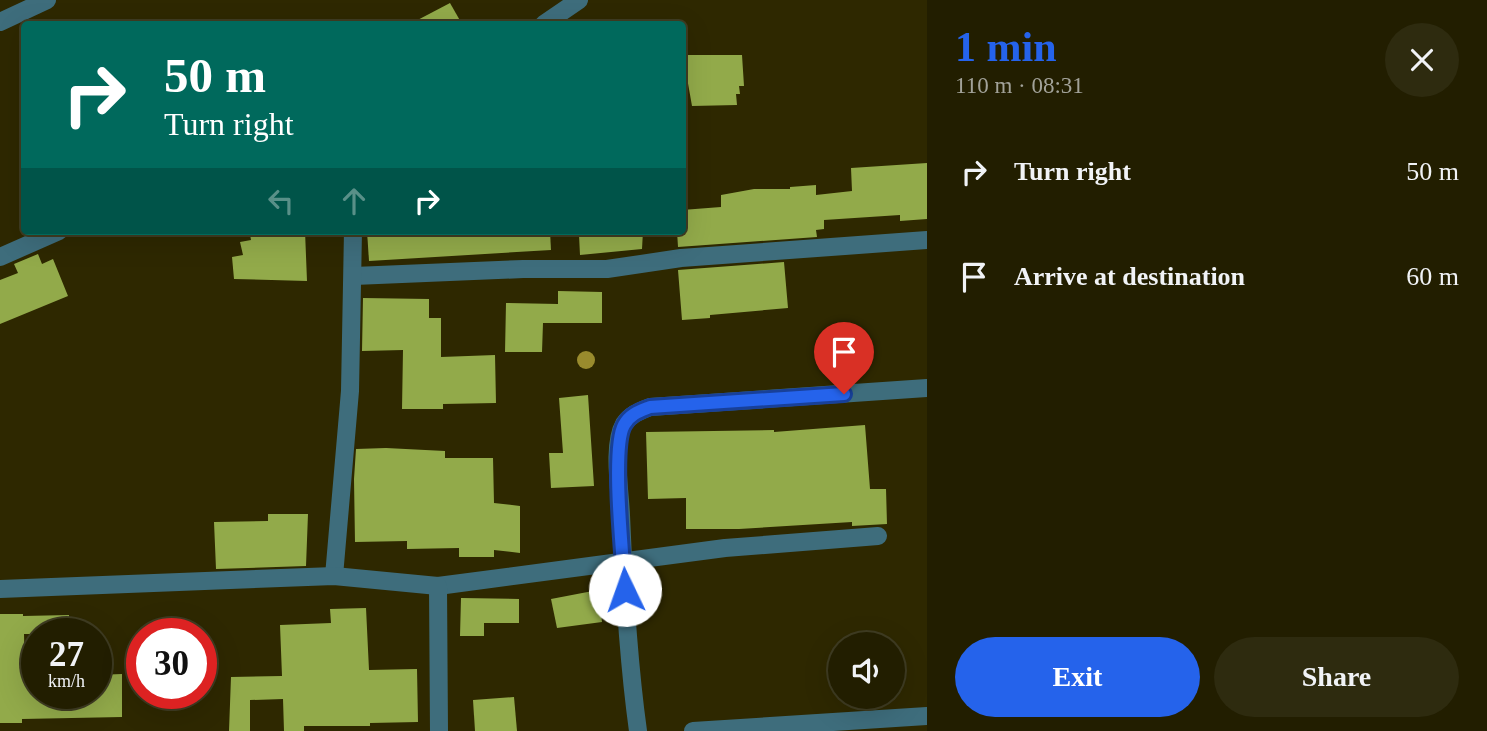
<!DOCTYPE html>
<html lang="en">
<head>
<meta charset="utf-8">
<style>
	body { margin:0; font-family:Georgia,serif; background:#2e2b0f; color:#f1f3f6; height:100vh; display:flex; flex-direction:column; font-size:26px; white-space:nowrap }
	* { box-sizing:border-box; margin:0 }
	p { font-size:23px; color:#a2a299 }
	.icon { flex:none; width:38px; height:38px; fill:none; stroke:currentColor; stroke-width:2; stroke-linecap:round; stroke-linejoin:round }
	.map { position:relative; flex:1; overflow:hidden }
	.drawer { display:flex; flex-direction:column; background:#221e00; width:560px }
	.drawer>* { flex:none }
	.hud { position:absolute; left:21px; top:21px; width:665px; height:214px; border-radius:7px; box-shadow:0 7px 28px #0002,0 0 0 2px #3f3c22; background:#00695c; color:#fff; overflow:hidden }
	.buttons { position:absolute; left:828px; top:632px; display:grid; gap:14px }
	.buttons a { display:grid; place-items:center; width:77px; height:77px; border-radius:50%; background:#221e00; box-shadow:0 7px 28px #0002,0 0 0 2px #3f3c22; font-size:35px }
	.speed { position:absolute; left:21px; top:618px; display:flex; gap:14px; font-size:35px; font-weight:700; text-align:center }
	.speed>* { display:grid; place-content:center; width:91px; height:91px; border-radius:50%; background:#221e00; box-shadow:0 7px 28px #0002,0 0 0 2px #3f3c22; line-height:1 }
	.speed small { font-size:18px; font-weight:400 }
	.speed .limit { border:10px solid #d22; background:#fff; color:#111 }
	.pin { position:absolute; display:grid; place-items:center; width:60px; height:60px; color:#fff; margin:-72px -30px; border-radius:50% 50% 50% 0; rotate:-45deg; box-shadow:0 0 7px #0007 }
	.pin .icon { rotate:45deg }
	.me { position:absolute; width:77px; margin:-38px; rotate:357deg; stroke-linejoin:round; filter:drop-shadow(0 0 5px #0008) }
	.turn { display:flex; align-items:center; gap:24px; height:147px; padding:0 28px; font-size:32px }
	.turn .icon { width:91px; height:91px; stroke-width:2.5 }
	.turn b { display:block; font-size:49px; line-height:60px }
	.lanes { display:flex; align-items:center; height:66px; padding:0 28px; background:#0003; justify-content:center; gap:35px; direction:ltr }
	.lanes .off { opacity:.35 }
	.round { display:grid; place-items:center; flex:none; width:74px; height:74px; border-radius:37px; background:#2e2b0f }
	.overview { display:flex; align-items:center; justify-content:space-between; height:119px; padding:0 28px }
	h1 { font-size:42px; font-weight:800; line-height:52px; color:#2563eb }
	.primary-button { display:flex; gap:14px; margin-top:auto; padding:14px 28px }
	.primary-button a { flex:1; height:80px; border-radius:42px; background:#2563eb; color:#fff; font-size:28px; font-weight:800; line-height:80px; text-align:center }
	.primary-button a+a { background:#2e2b0f; color:#f1f3f6 }
	ul { padding:0; list-style:none }
	li { display:flex; align-items:center; gap:21px; height:105px; padding:0 28px }
	li div { flex:1 }
	li b { display:block; font-size:26px }
	li em { font-style:normal }
	main { display:flex; flex:1; min-height:0 }
	.map>svg:first-child { display:block }
	.building { fill:#92aa4a }
	.lines { fill:none; stroke-linecap:round; stroke-linejoin:round }
	.minor { stroke:#3e6d7c; stroke-width:18 }
	.tree { fill:#998b2d }
	.route-casing { stroke:#184099; stroke-width:18 }
	.route { stroke:#2563eb; stroke-width:12 }
</style>
</head>
<body>
<main>
<div class="map">
<svg width="927" height="731" viewBox="0 0 927 731">
	<rect width="100%" height="100%" fill="#2e2800"/>
	<g class="building">
		<path d="M450,3L462,24H410Z"/>
		<path d="M683,55H742L744,86H739L740,94H736L737,105L692,106Z"/>
		<path d="M927,163V219L900,221V215L824,220V229L816,230L817,237L678,247L677,231H682V210L721,207V195L754,189H790V187L816,185V195L852,191L851,168Z"/>
		<path d="M268,231H305L307,281L234,279L232,257L243,255L240,242L251,240L250,234Z"/>
		<path d="M367,231H550L551,250L369,261Z"/>
		<path d="M612,231H643L642,249L580,255L579,235L612,234Z"/>
		<path d="M38,254L42,264L53,259L68,296L0,324V280L18,273L14,264Z"/>
		<path d="M784,262L788,308L710,315V318L682,320L678,270Z"/>
		<path d="M558,291L602,292V323H543L542,352H505L506,303L558,304Z"/>
		<path d="M363,298L429,299V318H441V357L495,355L496,403L443,404V409H402L403,350L362,351Z"/>
		<path d="M588,395L594,486L551,488L549,453H563L559,398Z"/>
		<path d="M865,425L870,489H886L887,524L852,526V522L739,529H686V498L648,499L646,432L774,430V432Z"/>
		<path d="M386,448L445,451V458H493L494,503L520,506V553L494,550V557H459V548L407,549V541L355,542L354,479L356,449Z"/>
		<path d="M268,514H308L306,566L216,569L214,522L268,521Z"/>
		<path d="M598,590L602,622L557,628L551,599Z"/>
		<path d="M461,598L519,599V623H484V636H460Z"/>
		<path d="M366,608L369,670L417,669L418,722L370,723V726H304V731H284L283,699L250,700V731H229L231,677L282,676L280,625L331,623L330,609Z"/>
		<path d="M0,614H23V616L69,615V634H24L25,676L37,675V693H96V675L122,674V717L22,719V723H0Z"/>
		<path d="M514,697L517,731H475L473,700Z"/>
	</g>
	<g class="lines">
		<g class="minor">
			<path d="M0,22L47,0"/>
			<path d="M544,24L579,0"/>
			<path d="M0,257L59,231"/>
			<path d="M354,276L523,269H607L681,258L927,240"/>
			<path d="M334,576L350,391L353,231"/>
			<path d="M438,586L725,548L878,536"/>
			<path d="M0,589L334,576L438,586L439,731"/>
			<path d="M638,731C628,659 624,588 621,515C620,491 612,445 624,424C631,414 640,411 650,407L927,388"/>
			<path d="M693,731L927,716"/>
		</g>
	</g>
	<circle class="tree" cx="586" cy="360" r="9"/>
	<g class="lines">
		<defs>
			<path id="route" d="M625,590C623,559 611,448 624,425C630,414 640,411 650,407L844,394"/>
		</defs>
		<use href="#route" class="route-casing"/>
		<use href="#route" class="route"/>
	</g>
</svg>
<div class="buttons">
<a><svg class="icon" aria-label="sound" viewBox="0 0 24 24"><path d="M4 9h4l5-4v14l-5-4H4zM17 9q2 3 0 6"/></svg></a>
</div>
<div class="speed"><div>27<small>km/h</small></div><div class="limit">30</div></div>
<div class="pin" style="left:844px;top:394px;background:#d93025"><svg class="icon" aria-label="arrive" viewBox="0 0 24 24"><path d="M6 21V4h12l-3 4 3 4H6"/></svg></div>
<svg class="me" style="left:625px;top:590px" viewBox="-20 -20 40 40"><circle r="19" fill="#fff"/><path d="M0-13L10 11 0 6-10 11z" fill="#2563eb"/></svg>
<div class="hud">
<div class="turn"><svg class="icon" aria-label="right" viewBox="0 0 24 24"><path d="M7 20v-9h11M14 6l5 5-5 5"/></svg><div><b>50 m</b>Turn right</div></div>
<div class="lanes"><svg class="icon off" aria-label="left" viewBox="0 0 24 24"><path d="M17 20v-9H6M10 6l-5 5 5 5"/></svg><svg class="icon off" aria-label="ahead" viewBox="0 0 24 24"><path d="M12 20V5M6 11l6-6 6 6"/></svg><svg class="icon" aria-label="right" viewBox="0 0 24 24"><path d="M7 20v-9h11M14 6l5 5-5 5"/></svg></div>
</div>
</div>
<section class="drawer">
<div class="overview"><div><h1>1 min</h1><p>110 m · 08:31</p></div><a class="round"><svg class="icon" aria-label="close" viewBox="0 0 24 24"><path d="M6 6l12 12M18 6L6 18"/></svg></a></div>
<ul>
<li><svg class="icon" aria-label="right" viewBox="0 0 24 24"><path d="M7 20v-9h11M14 6l5 5-5 5"/></svg><div><b>Turn right</b></div><em>50 m</em></li>
<li><svg class="icon" aria-label="arrive" viewBox="0 0 24 24"><path d="M6 21V4h12l-3 4 3 4H6"/></svg><div><b>Arrive at destination</b></div><em>60 m</em></li>
</ul>
<div class="primary-button"><a>Exit</a><a>Share</a></div>
</section>
</main>
</body>
</html>
